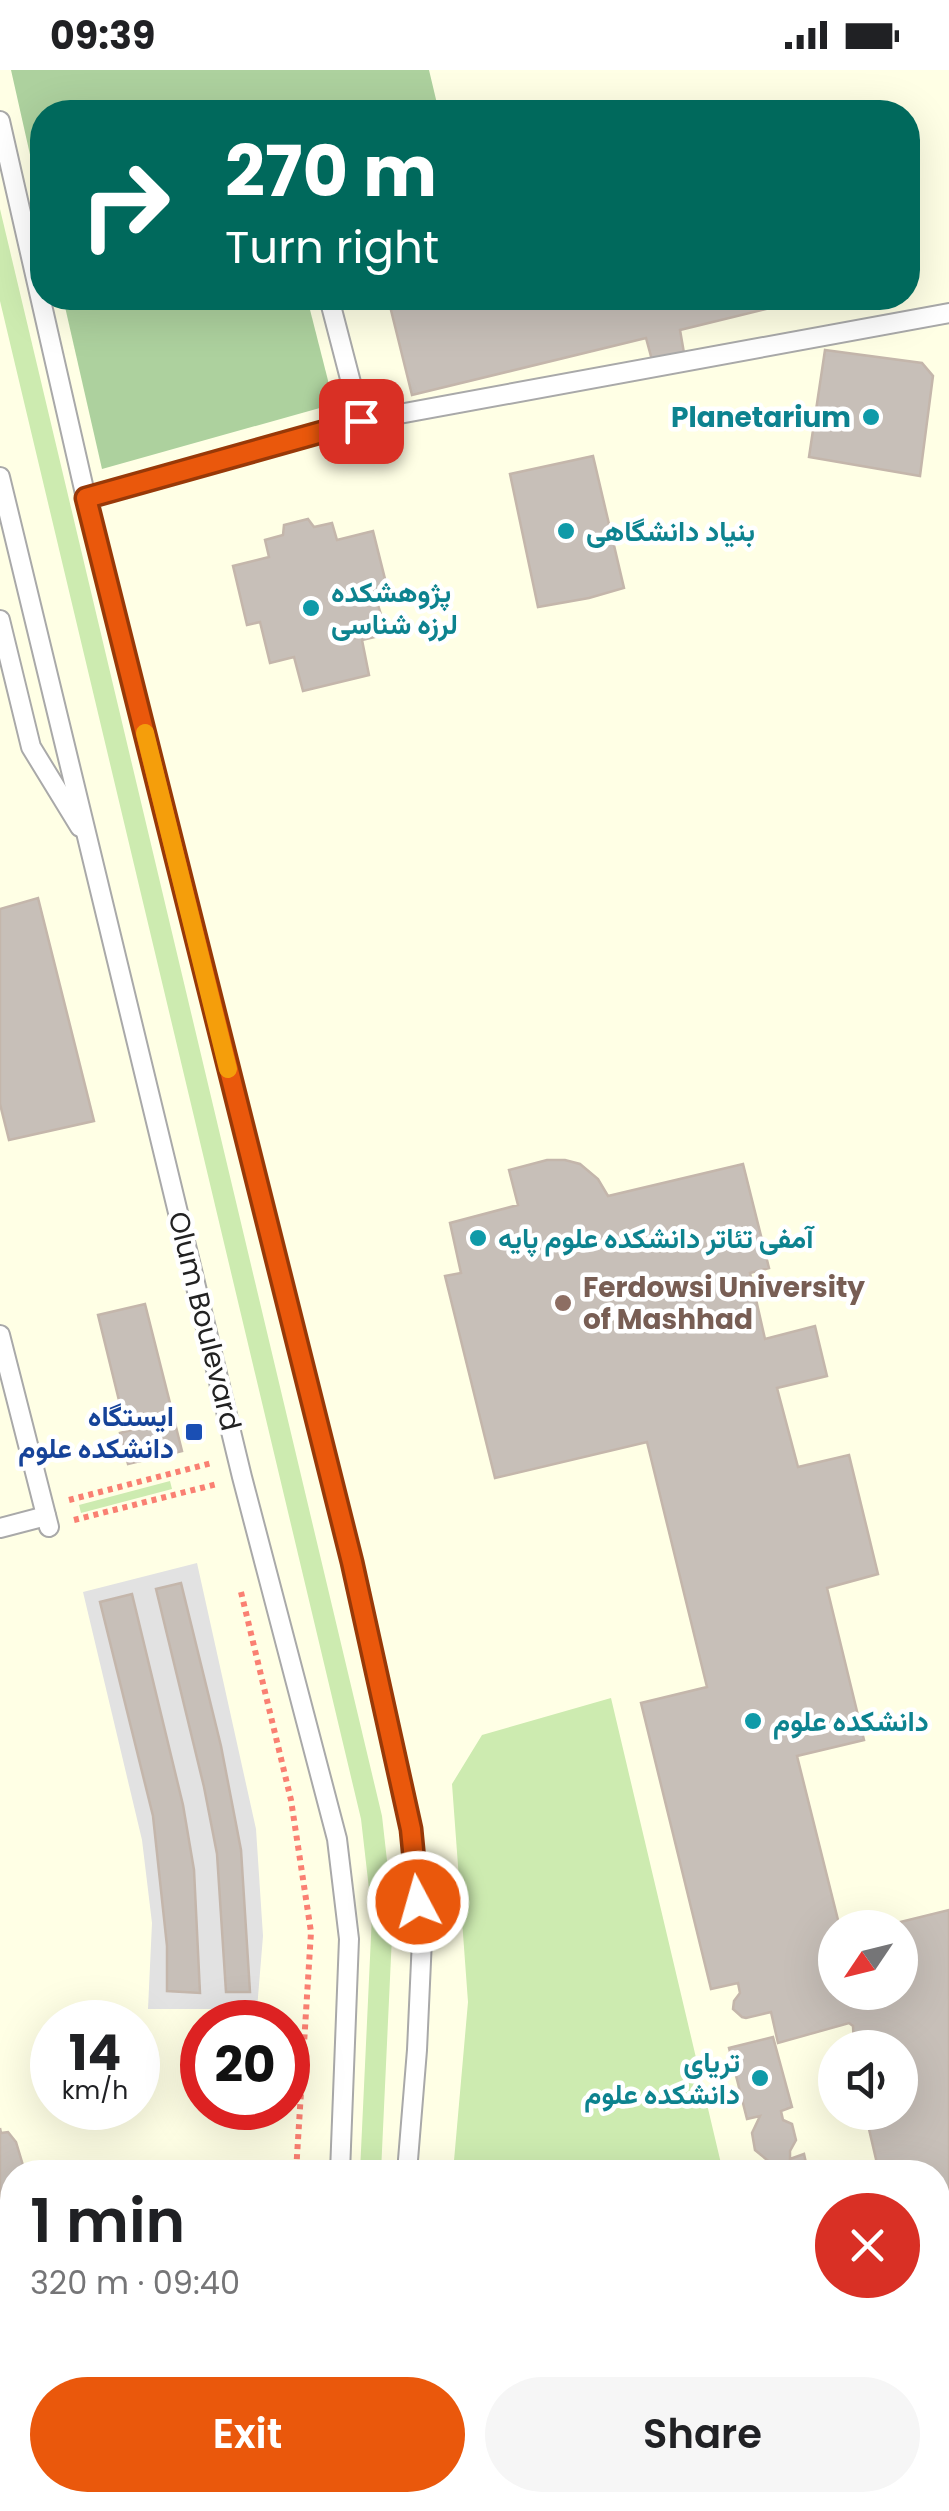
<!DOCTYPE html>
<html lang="en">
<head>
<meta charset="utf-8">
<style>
	body { margin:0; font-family:Poppins,Vazirmatn,sans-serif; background:#f6f6f6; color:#202124; height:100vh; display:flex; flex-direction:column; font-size:38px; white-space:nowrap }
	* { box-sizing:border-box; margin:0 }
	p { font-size:32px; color:#757577 }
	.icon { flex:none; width:55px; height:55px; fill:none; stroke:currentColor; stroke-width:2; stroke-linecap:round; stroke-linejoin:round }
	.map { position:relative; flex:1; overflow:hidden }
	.drawer { position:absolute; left:0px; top:2090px; width:950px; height:352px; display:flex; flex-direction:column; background:#fff; border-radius:40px 40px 0 0; box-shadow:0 10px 40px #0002 }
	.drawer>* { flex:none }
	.hud { position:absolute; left:30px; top:30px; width:890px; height:210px; border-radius:40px; box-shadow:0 10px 40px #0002; background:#00695c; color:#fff; overflow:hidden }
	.needle { width:65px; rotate:235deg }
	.tools { position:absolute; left:818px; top:1840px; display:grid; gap:20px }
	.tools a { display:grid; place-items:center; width:100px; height:100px; border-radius:50%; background:#fff; box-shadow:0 10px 40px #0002; font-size:50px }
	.speed { position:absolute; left:30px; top:1930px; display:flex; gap:20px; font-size:50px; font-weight:700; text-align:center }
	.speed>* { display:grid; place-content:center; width:130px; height:130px; border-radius:50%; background:#fff; box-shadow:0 10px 40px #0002; line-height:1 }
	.speed small { font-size:25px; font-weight:400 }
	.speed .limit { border:15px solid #d22; background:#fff; color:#111 }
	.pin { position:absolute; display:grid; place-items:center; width:85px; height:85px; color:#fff; margin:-42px; border-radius:20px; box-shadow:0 5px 15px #0006 }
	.me { position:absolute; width:110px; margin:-55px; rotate:354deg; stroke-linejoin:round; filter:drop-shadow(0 0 8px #0008) }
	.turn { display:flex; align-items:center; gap:35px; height:210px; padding:0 30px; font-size:45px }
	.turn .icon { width:130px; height:130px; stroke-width:2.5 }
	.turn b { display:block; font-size:70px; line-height:85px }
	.round { display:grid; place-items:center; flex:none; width:105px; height:105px; border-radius:52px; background:#f6f6f6 }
	.head { display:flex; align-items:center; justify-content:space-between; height:170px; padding:0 30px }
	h1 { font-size:60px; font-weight:600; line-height:75px }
	.button { display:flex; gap:20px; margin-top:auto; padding:20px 30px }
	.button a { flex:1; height:115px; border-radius:60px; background:#ea580c; color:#fff; font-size:40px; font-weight:600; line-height:115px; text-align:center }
	.button a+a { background:#f6f6f6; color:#202124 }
	.status { display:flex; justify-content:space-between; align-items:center; height:70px; padding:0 50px; background:#fff; direction:ltr }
	.status svg { height:28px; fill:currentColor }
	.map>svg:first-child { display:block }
	.education { fill:#ffffe5; fill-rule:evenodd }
	.grass { fill:#cdebb0 }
	.forest { fill:#add19e }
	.parking { fill:#e2e2e2 }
	.building { fill:#c7bfb8; stroke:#c4b6ab; stroke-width:2.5 }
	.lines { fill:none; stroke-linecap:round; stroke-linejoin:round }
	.service-casing { stroke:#a9a9a9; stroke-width:22 }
	.path { stroke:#fa8072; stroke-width:6; stroke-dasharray:5 5; stroke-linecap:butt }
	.service { stroke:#fff; stroke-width:18 }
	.route-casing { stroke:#983908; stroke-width:25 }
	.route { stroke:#ea580c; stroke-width:18 }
	.slow { stroke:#f59e0b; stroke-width:18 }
	.culture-dot { fill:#0f9aa8; stroke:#fff; stroke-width:4 }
	.education-dot { fill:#8d6e63; stroke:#fff; stroke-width:4 }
	.transit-dot { fill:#1a4fb4; stroke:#fff; stroke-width:4 }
	.labels { text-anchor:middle; stroke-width:9; stroke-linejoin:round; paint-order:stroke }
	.culture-label { font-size:28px; font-weight:bold; fill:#0d838f; stroke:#fff; text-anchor:start }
	.education-label { font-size:28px; font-weight:bold; fill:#785e54; stroke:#fff; text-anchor:start }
	.street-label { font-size:28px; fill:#222; stroke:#fff }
	.transit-label { font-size:28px; font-weight:bold; fill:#164399; stroke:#fff; text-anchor:end }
</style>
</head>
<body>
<div class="status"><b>09:39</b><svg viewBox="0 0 49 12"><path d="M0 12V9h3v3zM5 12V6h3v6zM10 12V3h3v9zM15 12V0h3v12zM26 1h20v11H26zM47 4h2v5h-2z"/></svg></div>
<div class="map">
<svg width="949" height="2441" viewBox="0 0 949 2441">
	<rect width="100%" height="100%" fill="#f2efe9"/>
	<path class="education" d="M0,0H949V2441H0ZM42,42H908V228H42ZM835,1858H900V1922H835ZM52,1952H138V2038H52ZM202,1952H288V2038H202ZM835,1978H900V2042H835ZM12,2102H938V2430H12Z"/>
	<g class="grass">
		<path d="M0,139L382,1746L393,1844L381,2102H360L372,1845L361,1749L0,231Z"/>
		<path d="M170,1411L172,1419L81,1443L79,1435Z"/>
		<path d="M611,1628L723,2102H453L468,1932L452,1714L482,1665Z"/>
		<path d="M949,2406V2441H806L852,2430H938V2409Z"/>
		<path d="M456,2430H801L804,2441H472Z"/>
	</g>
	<g class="forest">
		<path d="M11,0H429L439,42H42V138Z"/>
		<path d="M63,228H307L334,334L102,399Z"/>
	</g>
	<path class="parking" d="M197,1493L256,1759L263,1866L257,1939H148L152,1853L142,1770L83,1522Z"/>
	<g class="building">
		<path d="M388,228H811L680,260L684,283L652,290L646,268L412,325Z"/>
		<path d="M825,280L922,293L933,306L920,406L809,387Z"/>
		<path d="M593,386L624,518L589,528L538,537L510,404Z"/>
		<path d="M308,449L314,457L332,453L337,470L373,461L388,521L375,525L387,564L362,570L369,605L303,621L294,587L270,593L260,552L247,555L233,496L269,487L265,470L283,465L284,455Z"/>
		<path d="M38,828L94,1051L9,1070L0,1034V839Z"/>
		<path d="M547,1090H565L580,1094L598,1109L608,1126L743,1094L769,1198L750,1203L765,1269L815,1256L827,1306L777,1318L798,1397L849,1385L878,1504L827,1518L864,1670L797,1686L840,1858H835V1922H900V1858H876L949,1840V2179L938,2178V2158L945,2152L943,2143L938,2145V2102H879L865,2042H900V1978H854L853,1956L849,1953L778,1973L771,1942L746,1948L742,1947L733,1939L734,1931L740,1923L738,1913L711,1919L641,1633L707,1617L647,1372L495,1408L445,1206L461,1203L450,1153L518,1135L509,1100Z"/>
		<path d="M145,1234L173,1345L126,1359L98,1245Z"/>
		<path d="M174,1349L182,1381L128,1394L120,1363Z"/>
		<path d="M181,1513L221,1676L241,1780L250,1922H226L217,1784L204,1717L156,1519Z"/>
		<path d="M132,1524L183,1735L194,1800L200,1923L167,1921V1876L153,1746L100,1532Z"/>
		<path d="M773,1967L792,2037L781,2041L783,2050L792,2054L796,2070L790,2081V2089L804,2084L808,2102H759L758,2098L772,2094L755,2080L752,2063L760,2046L747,2049L729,1978Z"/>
		<path d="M0,2058L1,2063L8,2062L16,2072L25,2102H12V2430H92L93,2435L70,2441H0Z"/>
		<path d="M938,2253L939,2257L949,2255V2390L938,2392Z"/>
	</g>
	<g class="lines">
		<defs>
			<g id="service">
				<path d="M0,51L86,428L352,1493L411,1759L422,1869L417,1980L407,2102"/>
				<path d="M361,351L949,243"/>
				<path d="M0,407L242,1407L337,1769L349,1869L340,2102"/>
				<path d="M86,428L361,351L329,228"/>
				<path d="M0,550L31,677L80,757"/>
				<path d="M0,1265L49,1457"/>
				<path d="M0,1458L46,1446"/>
				<path d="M386,2430L389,2441"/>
				<path d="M316,2441L319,2430"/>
			</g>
		</defs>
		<use href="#service" class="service-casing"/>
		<g class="path">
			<path d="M69,1430L212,1393"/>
			<path d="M74,1450L217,1414"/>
			<path d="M241,1522L291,1730L311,1862L296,2102"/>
			<path d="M204,2441L220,2430"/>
		</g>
		<use href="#service" class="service"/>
	</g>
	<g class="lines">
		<defs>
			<path id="route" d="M361,351L86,428L352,1492L411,1759L418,1832"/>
		</defs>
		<use href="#route" class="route-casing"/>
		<use href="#route" class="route"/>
		<path class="slow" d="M145,663L228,999"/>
	</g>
	<g class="culture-dot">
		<circle cx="871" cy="347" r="10"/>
		<circle cx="566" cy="461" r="10"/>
		<circle cx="311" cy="538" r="10"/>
		<circle cx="478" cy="1168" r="10"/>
		<circle cx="753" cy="1651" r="10"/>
		<circle cx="760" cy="2008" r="10"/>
	</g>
	<circle class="education-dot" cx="563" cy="1233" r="10"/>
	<rect class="transit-dot" x="184" y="1352" width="20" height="20" rx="5"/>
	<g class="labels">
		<g class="culture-label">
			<text x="851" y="357" text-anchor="end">Planetarium</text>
			<text x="586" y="471">بنیاد دانشگاهی</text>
			<text x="331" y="532">پژوهشکده<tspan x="331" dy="32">لرزه شناسی</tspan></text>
			<text x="498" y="1178">آمفی تئاتر دانشکده علوم پایه</text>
			<text x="773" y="1661">دانشکده علوم</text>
			<text x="740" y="2002" text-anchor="end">تریای<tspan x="740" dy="32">دانشکده علوم</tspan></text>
		</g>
		<g class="education-label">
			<text x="583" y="1227">Ferdowsi University<tspan x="583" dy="32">of Mashhad</tspan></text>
		</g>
		<g class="street-label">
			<text transform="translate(205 1251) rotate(76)" y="10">Olum Boulevard</text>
		</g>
		<g class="transit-label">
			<text x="174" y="1356">ایستگاه<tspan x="174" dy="32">دانشکده علوم</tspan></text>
		</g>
	</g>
</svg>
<div class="tools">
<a><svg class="needle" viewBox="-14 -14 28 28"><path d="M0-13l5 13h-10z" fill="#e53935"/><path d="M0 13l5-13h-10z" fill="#757577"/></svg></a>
<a><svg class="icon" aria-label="sound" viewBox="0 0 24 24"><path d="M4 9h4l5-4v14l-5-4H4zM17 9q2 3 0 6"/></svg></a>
</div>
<div class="speed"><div>14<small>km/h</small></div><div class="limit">20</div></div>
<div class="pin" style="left:361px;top:351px;background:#d93025"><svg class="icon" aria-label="arrive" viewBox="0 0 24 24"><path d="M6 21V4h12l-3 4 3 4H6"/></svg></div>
<svg class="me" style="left:418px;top:1832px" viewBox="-20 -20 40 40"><circle r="17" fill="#ea580c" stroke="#fff" stroke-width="3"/><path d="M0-11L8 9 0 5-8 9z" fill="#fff"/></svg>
<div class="hud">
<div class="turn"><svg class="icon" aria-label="right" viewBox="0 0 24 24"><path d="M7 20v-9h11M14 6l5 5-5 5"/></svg><div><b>270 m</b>Turn right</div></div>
</div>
<section class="drawer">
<div class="head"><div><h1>1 min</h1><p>320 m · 09:40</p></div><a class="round" style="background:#d93025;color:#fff"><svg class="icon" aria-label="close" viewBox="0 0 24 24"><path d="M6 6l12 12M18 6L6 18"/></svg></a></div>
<div class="button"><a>Exit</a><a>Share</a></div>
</section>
</div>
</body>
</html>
